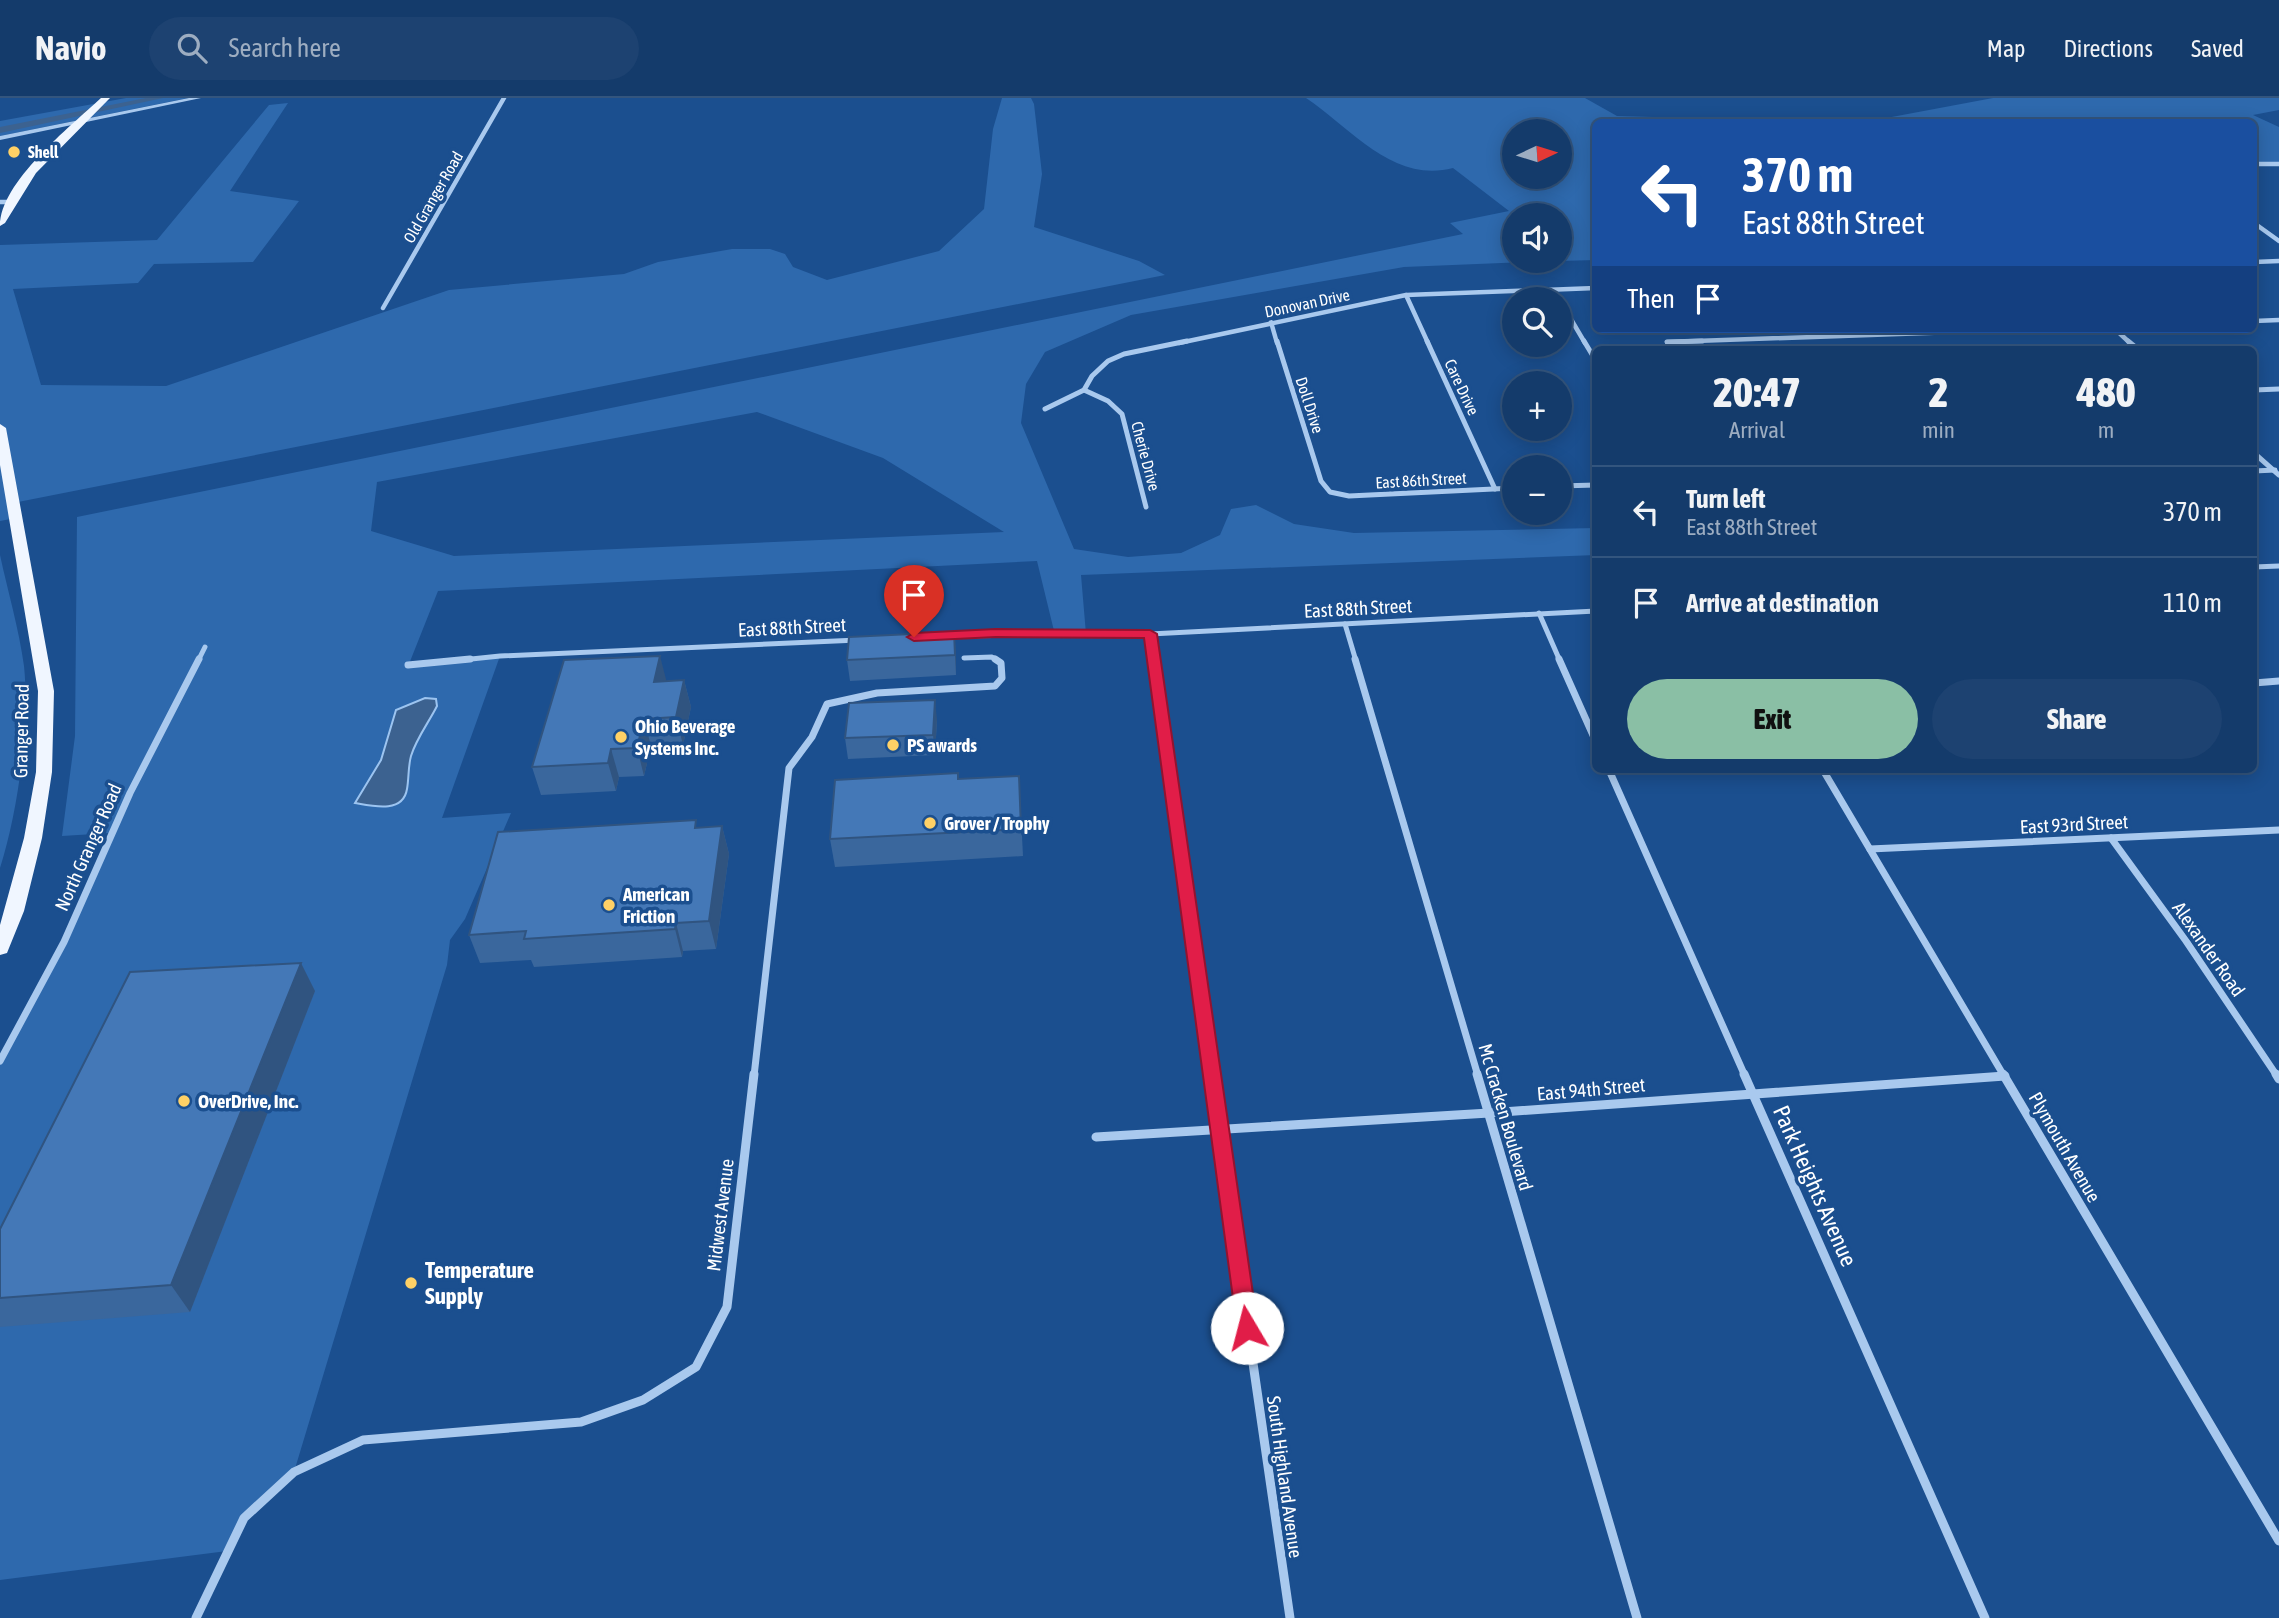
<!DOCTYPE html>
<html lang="en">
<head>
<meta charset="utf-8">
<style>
	body { margin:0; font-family:"Asap Condensed",sans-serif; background:#1d4271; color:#f1f3f6; height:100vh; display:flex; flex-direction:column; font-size:26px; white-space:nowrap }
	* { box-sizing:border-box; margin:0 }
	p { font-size:23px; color:#9dadc1 }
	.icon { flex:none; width:38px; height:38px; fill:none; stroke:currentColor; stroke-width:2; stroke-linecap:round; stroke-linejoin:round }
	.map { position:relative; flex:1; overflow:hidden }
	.panel { position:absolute; left:1592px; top:248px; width:665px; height:427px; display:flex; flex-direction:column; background:#143b6b; border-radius:10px; box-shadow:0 4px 18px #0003,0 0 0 2px #33557e }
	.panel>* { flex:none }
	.top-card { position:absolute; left:1592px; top:21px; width:665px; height:214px; border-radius:10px; box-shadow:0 4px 18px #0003,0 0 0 2px #33557e; background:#1a4fa0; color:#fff; overflow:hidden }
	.needle { width:46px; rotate:86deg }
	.buttons { position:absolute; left:1502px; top:21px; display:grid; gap:14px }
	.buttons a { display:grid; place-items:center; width:70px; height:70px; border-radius:50%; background:#143b6b; box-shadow:0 4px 18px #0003,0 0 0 2px #33557e; font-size:35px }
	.pin { position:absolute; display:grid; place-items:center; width:60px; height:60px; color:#fff; margin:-72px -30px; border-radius:50% 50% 50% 0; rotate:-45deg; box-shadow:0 0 7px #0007 }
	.pin .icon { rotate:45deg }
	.me { position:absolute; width:77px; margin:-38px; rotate:352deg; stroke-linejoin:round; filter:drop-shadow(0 0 5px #0008) }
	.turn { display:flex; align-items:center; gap:24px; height:147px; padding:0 35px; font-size:32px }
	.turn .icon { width:91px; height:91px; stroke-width:2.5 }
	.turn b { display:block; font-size:49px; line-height:60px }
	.then { display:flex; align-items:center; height:66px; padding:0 35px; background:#0003; gap:14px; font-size:26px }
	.eta { display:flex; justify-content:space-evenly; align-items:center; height:119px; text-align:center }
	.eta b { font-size:42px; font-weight:800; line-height:49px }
	.cta { display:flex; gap:14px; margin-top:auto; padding:14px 35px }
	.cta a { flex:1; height:80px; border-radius:42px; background:#8abfa5; color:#111; font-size:28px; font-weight:800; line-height:80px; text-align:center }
	.cta a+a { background:#1d4271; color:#f1f3f6 }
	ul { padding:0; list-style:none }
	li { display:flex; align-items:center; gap:21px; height:91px; padding:0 35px; border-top:2px solid #33557e }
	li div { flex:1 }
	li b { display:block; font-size:26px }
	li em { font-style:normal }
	header { display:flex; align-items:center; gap:42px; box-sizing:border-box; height:98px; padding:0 35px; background:#143b6b; border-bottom:2px solid #33557e }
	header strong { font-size:33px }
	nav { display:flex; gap:38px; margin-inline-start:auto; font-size:24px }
	.search { width:490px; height:63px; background:#1d4271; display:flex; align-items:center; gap:18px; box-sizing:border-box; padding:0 24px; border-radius:38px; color:#9dadc1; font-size:26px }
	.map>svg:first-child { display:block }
	.green { fill:#2e69ad; fill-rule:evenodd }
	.water { fill:#3c6290; stroke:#9cc4f0; stroke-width:2 }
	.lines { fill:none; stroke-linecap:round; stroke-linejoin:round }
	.canal { fill:#3c6290; fill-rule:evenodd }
	.minor-far3 { stroke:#a9c9ee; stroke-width:4.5 }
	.minor-far2 { stroke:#a9c9ee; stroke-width:5 }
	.minor-far1 { stroke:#a9c9ee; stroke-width:7 }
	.minor { stroke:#a9c9ee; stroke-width:9 }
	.tertiary { fill:#a9c9ee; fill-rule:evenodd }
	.primary { fill:#f0f6ff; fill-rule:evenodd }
	.wall { fill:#3a679d }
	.shaded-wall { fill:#305480 }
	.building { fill:#4478b7; stroke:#305480; stroke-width:2 }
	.route { fill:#e11d48; stroke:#92132f; stroke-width:2 }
	.poi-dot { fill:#ffd166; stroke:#1b4f8f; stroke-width:2.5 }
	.labels { text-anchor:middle; stroke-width:7; stroke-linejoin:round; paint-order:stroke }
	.far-poi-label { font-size:16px; font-weight:bold; fill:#fff; stroke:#1b4f8f; text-anchor:start }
	.far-street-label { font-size:16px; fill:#fff; stroke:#1b4f8f }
	.street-label { font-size:19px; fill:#fff; stroke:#1b4f8f }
	.poi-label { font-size:19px; font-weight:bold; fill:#fff; stroke:#1b4f8f; text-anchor:start }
	.near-street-label { font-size:23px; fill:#fff; stroke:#1b4f8f }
	.near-poi-label { font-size:23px; font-weight:bold; fill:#fff; stroke:#1b4f8f; text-anchor:start }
</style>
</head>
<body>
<header>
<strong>Navio</strong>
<div class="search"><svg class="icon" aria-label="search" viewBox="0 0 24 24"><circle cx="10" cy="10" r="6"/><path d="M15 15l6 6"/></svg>Search here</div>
<nav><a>Map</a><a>Directions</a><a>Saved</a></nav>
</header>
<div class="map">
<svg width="2279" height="1520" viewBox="0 0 2279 1520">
	<rect width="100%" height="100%" fill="#1b4f8f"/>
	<g class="green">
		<path d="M126,0H188L0,38V23Z"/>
		<path d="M1002,0H1031L1034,6L1042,76L1034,129L1139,163L1165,177L13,405L16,420L0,423V147L157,142L269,7L288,5L230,93L299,103L253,164L154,166L138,185L13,191L41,287L166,288L449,192L624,176L658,164L732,151H770L785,156L793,169L827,182L939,153L984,111L993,31Z"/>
		<path d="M1306,0H1585L1617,18L1840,24H1596V162L1559,163V117H1514V163H1551L1404,169L1131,217L1045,254L1026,286L1021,325L1074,451L1128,459L1181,455L1220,437L1231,411L1256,407L1294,426L1354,435L1596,430V457L1081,477L1086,536L1055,537L1037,463L438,493L409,566L500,558L442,720L511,715L465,821L450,842L447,867L294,1374L244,1420L227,1453L0,1482V963L64,844L110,735L62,738L75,638L77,419L1463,136L1450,125L1509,113L1453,70C1393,86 1350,29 1306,0ZM1514,33H1559V79H1514ZM757,314L883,360L1004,434L454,458L371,433L377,384Z"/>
		<path d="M1993,0H2279V12L2253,17L2279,29V66H2254V24H1865Z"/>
		<path d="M0,457C8,494 19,531 24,568C30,626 18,714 0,770Z"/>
	</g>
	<path class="water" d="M425,600L436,601L437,608C429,624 416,641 411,658C408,669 409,680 407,691C403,716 372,708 355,705L381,662L396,612Z"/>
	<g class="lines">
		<path class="canal" d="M146,0H163L0,35V29Z"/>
		<g class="minor-far3">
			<path d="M2254,66H2279"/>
			<path d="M0,104H9"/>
			<path d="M2254,125L2279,143"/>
			<path d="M2254,164L2279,163"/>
			<path d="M1406,197L1428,245"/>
			<path d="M1559,201L1585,245"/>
			<path d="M383,210L504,0"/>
			<path d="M2254,223L2279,222"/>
			<path d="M1271,224L1277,245"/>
			<path d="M2115,231L2130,245"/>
			<path d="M1667,244L2044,231"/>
			<path d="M1179,245L1406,197L1596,190"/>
		</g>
		<g class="minor-far2">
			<path d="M1277,243L1321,383L1330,394L1349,398L1514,390"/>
			<path d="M1427,243L1495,391"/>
			<path d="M1584,243L1596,263"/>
			<path d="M2128,243L2139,252"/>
			<path d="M1667,244L1702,243"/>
			<path d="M1084,292L1108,303L1122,316L1146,409"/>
			<path d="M2254,292L2279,291"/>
			<path d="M1045,311L1084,292L1092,278L1108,263L1124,256L1187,243"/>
			<path d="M2254,355L2279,377"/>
			<path d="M2254,373L2275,372"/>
			<path d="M1559,388L1596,387"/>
			<path d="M2254,469L2279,468"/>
			<path d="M1539,515L1560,563"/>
			<path d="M1345,526L1356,563"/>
			<path d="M1150,536L1154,563"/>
			<path d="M946,538L1150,536L1596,513"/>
			<path d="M964,560L992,559L998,563"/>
			<path d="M198,563L205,549"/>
			<path d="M452,563L500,558L858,542"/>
		</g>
		<g class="minor-far1">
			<path d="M1153,561L1211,978"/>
			<path d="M1355,561L1478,978"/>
			<path d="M1559,561L1596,644"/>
			<path d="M408,567L470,561"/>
			<path d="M2254,585L2279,583"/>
			<path d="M1609,672L1745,978"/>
			<path d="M1823,672L2004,978"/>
			<path d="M2111,740L2186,843L2277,978"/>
			<path d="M1870,751L2279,732"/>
			<path d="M0,963L64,844L130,695L199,561"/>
			<path d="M754,978L789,670L812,639L827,606L877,595L995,588L1002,580L1001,565L995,561"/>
			<path d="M2001,978H2005"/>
		</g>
		<g class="minor">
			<path d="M1211,976L1290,1520"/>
			<path d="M1477,976L1637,1520"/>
			<path d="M1744,976L1985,1520"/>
			<path d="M2003,976L2279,1443"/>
			<path d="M2276,976L2279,981"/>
			<path d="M1096,1039L1489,1015L2005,978"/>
			<path d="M196,1520L244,1420L294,1374L363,1342L581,1324L643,1302L696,1269L727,1209L754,976"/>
		</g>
		<path class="tertiary" d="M189,0H201L0,42V38Z"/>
		<g class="primary">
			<path d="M101,0H110L36,75L5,125L0,128C0,84 70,29 101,0Z"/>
			<path d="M0,326L6,330L54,593L52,674L42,740L24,813L9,850L7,855L0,857V827L24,740L36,674L38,593L0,367Z"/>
		</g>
	</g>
	<g class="wall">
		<path d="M956,554V577L850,583L847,562Z"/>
		<path d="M684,582L691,609L683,647L651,648L644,678L619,679L616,693L541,697L532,669L666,583Z"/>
		<path d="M937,622L935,657L848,661L845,640Z"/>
		<path d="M1019,678L1023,758L835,769L830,741L958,681Z"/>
		<path d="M722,728L729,756L716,851L683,853L682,859L534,869L531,862L480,865L469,837L698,730Z"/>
		<path d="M315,893L190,1214L0,1229V1131Z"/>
	</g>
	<g class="shaded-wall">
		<path d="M954,534L956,554V577L955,557Z"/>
		<path d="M660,558L667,585L654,584Z"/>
		<path d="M684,582L691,609L683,647L676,619Z"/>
		<path d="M935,602L937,622L935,657L933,637Z"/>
		<path d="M644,621L651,648L644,678L637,650Z"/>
		<path d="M611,651L619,679L616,693L608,665Z"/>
		<path d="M722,728L729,756L716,851L709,823Z"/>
		<path d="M676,825L683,853L682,859L675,831Z"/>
		<path d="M301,865L315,893L190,1214L171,1187Z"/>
	</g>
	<g class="building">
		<path d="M954,534L955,557L847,562L849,539Z"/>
		<path d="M660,558L654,584L684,582L676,619L644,621L637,650L611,651L608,665L532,669L564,562Z"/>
		<path d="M935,602L933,637L845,640L849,605Z"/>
		<path d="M958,675V681L1019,678L1021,731L830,741L835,682Z"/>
		<path d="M696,722L695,730L722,728L709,823L676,825L675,831L524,841L526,833L469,837L498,734Z"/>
		<path d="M301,865L171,1187L0,1200V1131L130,874Z"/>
	</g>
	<path class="route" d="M996,531L1150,532L1157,536L1258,1230L1255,1237L1247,1239L1240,1237L1237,1230L1144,540L996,539L914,543L907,539L914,535Z"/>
	<g class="poi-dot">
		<circle cx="14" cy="54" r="7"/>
		<circle cx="621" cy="639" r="7"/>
		<circle cx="893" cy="647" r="7"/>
		<circle cx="930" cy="725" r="7"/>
		<circle cx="609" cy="807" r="7"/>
		<circle cx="184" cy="1003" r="7"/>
		<circle cx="411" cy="1185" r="7"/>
	</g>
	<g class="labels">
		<g class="far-poi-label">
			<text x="28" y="60">Shell</text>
		</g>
		<g class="far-street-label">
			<text transform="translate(433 99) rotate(-60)" y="6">Old Granger Road</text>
			<text transform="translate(1307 205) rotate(-12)" y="6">Donovan Drive</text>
			<text transform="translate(1462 289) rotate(65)" y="6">Care Drive</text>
			<text transform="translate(1310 307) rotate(72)" y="6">Doll Drive</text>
			<text transform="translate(1146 358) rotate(75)" y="6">Cherie Drive</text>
			<text transform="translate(1421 382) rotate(-3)" y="6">East 86th Street</text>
		</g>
		<g class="street-label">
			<text transform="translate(1358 510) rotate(-3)" y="7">East 88th Street</text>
			<text transform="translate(792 529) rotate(-3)" y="7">East 88th Street</text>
			<text transform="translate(21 633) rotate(-89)" y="7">Granger Road</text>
			<text transform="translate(2074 726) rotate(-3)" y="7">East 93rd Street</text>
			<text transform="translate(88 749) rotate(-66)" y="7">North Granger Road</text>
			<text transform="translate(2209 851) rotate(55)" y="7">Alexander Road</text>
			<text transform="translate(1591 991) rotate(-5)" y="7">East 94th Street</text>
			<text transform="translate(1506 1019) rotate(74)" y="7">Mc Cracken Boulevard</text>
			<text transform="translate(2065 1049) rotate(60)" y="7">Plymouth Avenue</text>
			<text transform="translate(720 1117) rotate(-83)" y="7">Midwest Avenue</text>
			<text transform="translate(1285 1379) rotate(82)" y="7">South Highland Avenue</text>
		</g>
		<g class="poi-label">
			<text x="635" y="635">Ohio Beverage<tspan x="635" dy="22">Systems Inc.</tspan></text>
			<text x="907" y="654">PS awards</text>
			<text x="944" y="732">Grover / Trophy</text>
			<text x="623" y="803">American<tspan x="623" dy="22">Friction</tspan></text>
			<text x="198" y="1010">OverDrive, Inc.</text>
		</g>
		<g class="near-street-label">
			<text transform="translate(1815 1088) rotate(66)" y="8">Park Heights Avenue</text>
		</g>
		<g class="near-poi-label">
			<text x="425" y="1180">Temperature<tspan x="425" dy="26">Supply</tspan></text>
		</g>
	</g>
</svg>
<div class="buttons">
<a><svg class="needle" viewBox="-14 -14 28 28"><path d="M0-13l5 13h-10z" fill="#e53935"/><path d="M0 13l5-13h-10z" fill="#9dadc1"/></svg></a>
<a><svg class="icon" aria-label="sound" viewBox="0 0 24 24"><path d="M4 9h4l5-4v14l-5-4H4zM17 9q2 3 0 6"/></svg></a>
<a><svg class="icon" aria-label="search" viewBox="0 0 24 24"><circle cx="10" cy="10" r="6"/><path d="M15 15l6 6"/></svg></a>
<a>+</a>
<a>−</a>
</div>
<div class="pin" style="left:914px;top:539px;background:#d93025"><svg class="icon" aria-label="arrive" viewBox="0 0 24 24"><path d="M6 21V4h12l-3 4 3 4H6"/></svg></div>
<svg class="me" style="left:1247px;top:1230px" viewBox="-20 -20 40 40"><circle r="19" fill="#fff"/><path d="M0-13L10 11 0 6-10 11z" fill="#e11d48"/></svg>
<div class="top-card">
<div class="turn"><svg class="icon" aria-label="left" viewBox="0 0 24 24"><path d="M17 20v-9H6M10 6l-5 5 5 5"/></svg><div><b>370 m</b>East 88th Street</div></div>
<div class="then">Then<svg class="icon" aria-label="arrive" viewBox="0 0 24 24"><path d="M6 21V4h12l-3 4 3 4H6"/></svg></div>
</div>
<section class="panel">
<div class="eta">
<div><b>20:47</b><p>Arrival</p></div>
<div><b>2</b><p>min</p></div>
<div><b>480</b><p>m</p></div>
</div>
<ul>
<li><svg class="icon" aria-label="left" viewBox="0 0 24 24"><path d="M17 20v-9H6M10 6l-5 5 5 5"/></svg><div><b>Turn left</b><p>East 88th Street</p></div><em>370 m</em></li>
<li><svg class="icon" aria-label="arrive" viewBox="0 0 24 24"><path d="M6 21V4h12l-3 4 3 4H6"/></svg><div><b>Arrive at destination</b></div><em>110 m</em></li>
</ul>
<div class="cta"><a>Exit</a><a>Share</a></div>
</section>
</div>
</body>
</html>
